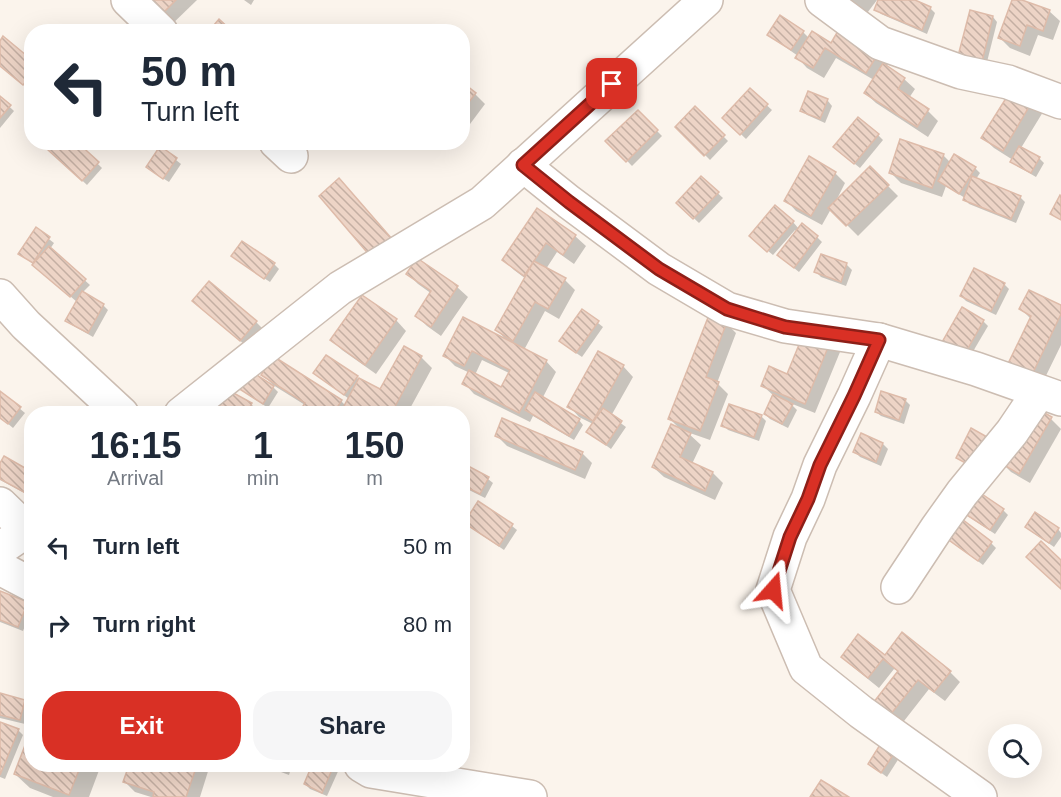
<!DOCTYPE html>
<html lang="en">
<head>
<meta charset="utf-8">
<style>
	body { margin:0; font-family:Helvetica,sans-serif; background:#f6f6f7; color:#1f2937; height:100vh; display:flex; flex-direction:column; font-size:22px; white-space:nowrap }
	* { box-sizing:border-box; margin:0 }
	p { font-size:20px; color:#747a83 }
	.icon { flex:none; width:33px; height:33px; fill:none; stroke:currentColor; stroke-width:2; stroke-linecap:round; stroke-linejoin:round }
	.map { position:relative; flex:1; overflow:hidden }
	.sheet { position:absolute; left:24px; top:406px; width:446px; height:366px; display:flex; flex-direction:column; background:#fff; border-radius:24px; box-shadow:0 6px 24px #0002 }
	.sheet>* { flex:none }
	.hud { position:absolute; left:24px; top:24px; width:446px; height:126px; border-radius:24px; box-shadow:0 6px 24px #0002; background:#fff; color:#1f2937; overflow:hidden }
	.tools { position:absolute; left:988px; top:724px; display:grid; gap:12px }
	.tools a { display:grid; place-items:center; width:54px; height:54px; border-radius:50%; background:#fff; box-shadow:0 6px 24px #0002; font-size:30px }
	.pin { position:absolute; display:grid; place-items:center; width:51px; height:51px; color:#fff; margin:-26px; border-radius:12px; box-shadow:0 3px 9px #0006 }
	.me { position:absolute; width:66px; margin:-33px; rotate:18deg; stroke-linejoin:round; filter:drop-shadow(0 0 4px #0008) }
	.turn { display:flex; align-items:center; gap:21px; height:126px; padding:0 18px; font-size:27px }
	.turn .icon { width:78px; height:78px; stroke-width:2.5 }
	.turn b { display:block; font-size:42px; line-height:51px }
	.eta { display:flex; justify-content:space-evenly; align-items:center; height:102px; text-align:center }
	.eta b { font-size:36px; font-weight:700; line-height:42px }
	.primary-button { display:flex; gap:12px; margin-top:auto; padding:12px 18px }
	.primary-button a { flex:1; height:69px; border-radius:24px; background:#d93025; color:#fff; font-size:24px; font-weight:700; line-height:69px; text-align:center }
	.primary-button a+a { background:#f6f6f7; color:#1f2937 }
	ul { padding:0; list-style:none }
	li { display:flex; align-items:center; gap:18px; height:78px; padding:0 18px }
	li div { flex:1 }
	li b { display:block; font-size:22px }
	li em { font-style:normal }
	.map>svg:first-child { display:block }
	.shadow { fill:#0003; fill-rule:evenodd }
	.building { fill:url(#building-back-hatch); stroke:#debba9; stroke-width:1.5 }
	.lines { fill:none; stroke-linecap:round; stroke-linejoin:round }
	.minor-casing { stroke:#ccbdb2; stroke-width:36 }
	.minor { stroke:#fff; stroke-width:33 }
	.route-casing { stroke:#8d1f18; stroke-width:15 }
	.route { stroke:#d93025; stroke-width:10 }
</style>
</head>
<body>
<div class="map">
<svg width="1061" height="797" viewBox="0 0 1061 797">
	<defs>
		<pattern id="building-back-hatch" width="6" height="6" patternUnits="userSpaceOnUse" patternTransform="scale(1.5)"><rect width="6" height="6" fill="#edd4c6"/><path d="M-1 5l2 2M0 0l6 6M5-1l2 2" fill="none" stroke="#c4afa3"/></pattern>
	</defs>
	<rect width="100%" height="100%" fill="#fbf4ec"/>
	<g class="shadow">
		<path d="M135,0H197L165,31Z"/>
		<path d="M244,0H254L251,5Z"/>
		<path d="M842,0H877L858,25Z"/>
		<path d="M879,0H911L930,8L935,13L927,34L881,14L876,9Z"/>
		<path d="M1013,0H1017L1049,11L1060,21L1053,40L1038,35L1030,56L1010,48L1000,38Z"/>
		<path d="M993,17L997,22L985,70L964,64Z"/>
		<path d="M803,32L809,38L891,59L886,67L904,79L915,89L909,98L928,111L938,121L928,137L876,103L865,93L874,80L836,58L824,78L807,68L797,57L798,56L774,39Z"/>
		<path d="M0,43L32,62V85L28,89L0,64Z"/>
		<path d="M462,84L475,94L485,104L470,124L462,118Z"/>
		<path d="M750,90L772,110L746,139L724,118Z"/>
		<path d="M1013,90L1043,112L1021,148L1039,158L1044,163L1036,177L1017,166L1012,162L1013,160L994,148L983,138Z"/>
		<path d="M809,93L828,101L832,106L825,123L807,115L802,110Z"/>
		<path d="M0,98L14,111L0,128Z"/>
		<path d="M695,108L728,141L710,160L677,127Z"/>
		<path d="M638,112L662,136L632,166L608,141Z"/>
		<path d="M878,135L883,140L860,168L840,152Z"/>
		<path d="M75,142L102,168L87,185L50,150Z"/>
		<path d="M161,148L181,164L169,182L153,172Z"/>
		<path d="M943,155L950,162L975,168L980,173L976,179L1020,197L1025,202L1016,223L969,204L965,199V198L946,186L942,197L901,183L891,173Z"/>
		<path d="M870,168L898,196L858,236L831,209L822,225L796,211L786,200L835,173L845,183L836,201Z"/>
		<path d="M701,178L723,198L699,223L678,203Z"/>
		<path d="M538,210L575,236L586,246L574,264L557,252L546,269L565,280L575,290L559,319L545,311L524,350L546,361L556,372L542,399L579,420L583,425L574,440L533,416L530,422L474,394L464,383L470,373L455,366L445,356L507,341L497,330L526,279L514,270L504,260ZM482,360L509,373L502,389L475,375Z"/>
		<path d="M793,222L799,229L817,237L822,242L799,272L784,260L797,231L795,230L773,255L756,241Z"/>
		<path d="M36,229L54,243L50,249L90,285L82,293L103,305L108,310L93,337L72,325L67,320L77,302L20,253Z"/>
		<path d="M233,256L274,264L279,269L270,282L238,261Z"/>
		<path d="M822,256L847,265L852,270L846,286L821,277L816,272Z"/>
		<path d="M418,260L457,287L468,297L441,336L427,326L417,316L432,294L418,284L408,274Z"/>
		<path d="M1004,284L1009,289L996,315L966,301L961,296Z"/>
		<path d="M362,297L396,320L406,331L376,374L342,350L332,340Z"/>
		<path d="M1061,307V345L1039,390L1018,380L1031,319L1021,309Z"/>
		<path d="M963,309L983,321L988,326L968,360Z"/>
		<path d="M205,311L256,322L266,332L251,350Z"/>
		<path d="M583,311L603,327L582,357L566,346Z"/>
		<path d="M726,323L736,333L717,383L728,394L710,440L687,432L701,445L692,464L713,473L723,483L715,500L664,477L653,467L682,431L670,419Z"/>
		<path d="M830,341L840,352L815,413L790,403L797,410L788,428L770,419L765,414L774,396L763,386L788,375Z"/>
		<path d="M404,348L422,358L432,368L407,414H354L351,412L350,414H299L305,405L273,385L263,375L273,358L341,401L346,406L349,399L315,373L357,378L381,391Z"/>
		<path d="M623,366L633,377L611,416L626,427L611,449L593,436V424L579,417L569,406Z"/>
		<path d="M240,387H273L278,392L268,408L245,392Z"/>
		<path d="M0,392L25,413L13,428L0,417Z"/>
		<path d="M905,400L910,405L904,424L881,416L876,412Z"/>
		<path d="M251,404L261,414H203Z"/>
		<path d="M761,416L766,421L759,441L728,430L723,425Z"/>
		<path d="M1051,419L1061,429L1030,483L1011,472L1001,462Z"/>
		<path d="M497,436L582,453L592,463L585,479L507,446Z"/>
		<path d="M883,444L888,449L881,466L860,457L855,452Z"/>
		<path d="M0,466L32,474V497L0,480Z"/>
		<path d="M471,469L488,479L493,483L485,498L467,489L463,484Z"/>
		<path d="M478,503L512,526L517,530L504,550L470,527L466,523Z"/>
		<path d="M1003,510L1008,515L995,534L966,515Z"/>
		<path d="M1058,529L1061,533V537L1054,547L1032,532Z"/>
		<path d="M946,537L991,543L996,548L983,565Z"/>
		<path d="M0,592L27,603L32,608L23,631L0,622Z"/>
		<path d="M843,657H885L950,672L960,682L945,701L929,689L897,730L882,717L899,672L894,669L879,688L853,667Z"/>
		<path d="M0,695L25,701L30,706L25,724L0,718Z"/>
		<path d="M0,723L18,730L23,735L5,779L0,777Z"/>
		<path d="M883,742L901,755L887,777L869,764Z"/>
		<path d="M32,765H101L89,797H53L30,788L15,774Z"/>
		<path d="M113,765H210L200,797H151L135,792L125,782L128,771Z"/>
		<path d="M269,765H292L289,775L273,769Z"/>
		<path d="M313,765H338L340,767L327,796L310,789L305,784Z"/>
	</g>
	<g class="building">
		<path d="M133,0H176L154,22Z"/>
		<path d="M878,0H915L931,7L922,30L874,10Z"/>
		<path d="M1012,0H1022L1050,10L1043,31L1027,25L1020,46L998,38Z"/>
		<path d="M970,10L993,16L981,66L957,60Z"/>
		<path d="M780,15L804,31L791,50L767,35Z"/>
		<path d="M219,19L233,32H208Z"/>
		<path d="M842,24L882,48L866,73L825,48L813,68L795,58L812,31L831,43Z"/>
		<path d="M3,36L32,60V75L23,85L0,66V41Z"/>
		<path d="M883,63L905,78L898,89L929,109L917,127L864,93Z"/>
		<path d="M462,82L476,93L462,111Z"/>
		<path d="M1013,87L1033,100L1003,151L981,138Z"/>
		<path d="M750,88L768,104L740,135L722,118Z"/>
		<path d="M808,91L828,99L820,119L800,111Z"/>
		<path d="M0,96L11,105L0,118Z"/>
		<path d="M695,106L725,135L704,156L675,127Z"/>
		<path d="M638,110L658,130L626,162L605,141Z"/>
		<path d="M858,117L879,134L854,164L833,147Z"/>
		<path d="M900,139L944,154L932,188L889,173Z"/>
		<path d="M55,142H77L99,162L82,181L48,150Z"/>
		<path d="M160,146L177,158L163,179L146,167Z"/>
		<path d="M1019,146L1040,157L1031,173L1010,162Z"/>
		<path d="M954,154L976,167L959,194L938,181Z"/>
		<path d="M809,156L836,172L811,216L784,201Z"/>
		<path d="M870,166L889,185L846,226L828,208Z"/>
		<path d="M701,176L719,192L693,219L676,203Z"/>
		<path d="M972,176L1021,196L1011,219L963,200Z"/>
		<path d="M339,178L392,239L371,257L319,196Z"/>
		<path d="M1060,195L1061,196V220L1050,214Z"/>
		<path d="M775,205L794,221L767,252L749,236Z"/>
		<path d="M537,208L576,235L563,255L546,243L524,276L502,260Z"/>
		<path d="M802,223L818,236L794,268L777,255Z"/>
		<path d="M36,227L50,237L33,263L18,254Z"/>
		<path d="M242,241L275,263L264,279L231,256Z"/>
		<path d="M49,246L86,279L70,297L32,265Z"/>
		<path d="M821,254L847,263L841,282L814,272Z"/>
		<path d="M417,258L458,286L431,327L415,316L431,291L406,274Z"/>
		<path d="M534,261L566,278L548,309L535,302L513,341L495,330Z"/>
		<path d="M974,268L1005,283L991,311L960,296Z"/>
		<path d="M209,281L257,321L240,341L192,301Z"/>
		<path d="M1029,290L1061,305V314L1029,381L1005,370L1031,316L1019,309Z"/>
		<path d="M82,291L104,304L88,333L65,321Z"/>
		<path d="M362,295L397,319L365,365L330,340Z"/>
		<path d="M962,307L984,320L963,357L941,344Z"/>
		<path d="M582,309L599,321L576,353L559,341Z"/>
		<path d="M709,315L727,322L706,377L719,382L700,431L668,419Z"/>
		<path d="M463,317L547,360L519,413L462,384L469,370L501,387L510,370L472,351L464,366L443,356Z"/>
		<path d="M805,330L831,340L805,404L761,386L769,366L787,374Z"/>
		<path d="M404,346L422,356L391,414H359L344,406L359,378L380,389Z"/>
		<path d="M598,351L624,365L593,421L567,407Z"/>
		<path d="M326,355L358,376L344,395L313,373Z"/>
		<path d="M273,356L342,400L333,414H298L305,403L261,375Z"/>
		<path d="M249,370L274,386L263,404L238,388Z"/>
		<path d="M217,384L252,403L246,414H201Z"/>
		<path d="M0,391L21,407L8,424L0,418Z"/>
		<path d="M881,391L906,399L899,420L875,412Z"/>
		<path d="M535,392L580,419L569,436L525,410Z"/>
		<path d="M773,394L793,404L782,424L764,414Z"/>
		<path d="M729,404L762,415L754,437L721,426Z"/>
		<path d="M1032,406L1052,417L1019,474L999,462Z"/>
		<path d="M603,408L622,421L606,445L586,432Z"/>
		<path d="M502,418L583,452L575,470L495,436Z"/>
		<path d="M671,424L691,433L680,457L713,472L705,491L652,467Z"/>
		<path d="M971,428L989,438L973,467L956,458Z"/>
		<path d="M861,433L883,443L876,462L853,452Z"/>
		<path d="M4,456L32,472L31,496L0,479V463Z"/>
		<path d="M470,467L489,477L480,494L462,485V482Z"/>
		<path d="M973,488L1004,509L990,530L959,510Z"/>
		<path d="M478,501L513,524L499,546L464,523Z"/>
		<path d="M1035,512L1059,528L1049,543L1025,527Z"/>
		<path d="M954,513L992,542L978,561L939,533Z"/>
		<path d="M1041,541L1061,560V589L1026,557Z"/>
		<path d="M0,591L28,602L18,627L0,620Z"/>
		<path d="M902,632L951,671L934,692L918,680L886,720L870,707L898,671L883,659L868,678L841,657L858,634L885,655Z"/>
		<path d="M0,693L25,700L20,720L0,715Z"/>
		<path d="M0,722L19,729L0,775Z"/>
		<path d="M32,727V765H81L69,795L14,774Z"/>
		<path d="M883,740L897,749L881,773L868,764Z"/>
		<path d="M129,765H197L186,797H156L153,796L154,792L123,782Z"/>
		<path d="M312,765H334L322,793L304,784Z"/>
		<path d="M821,780L849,797H810Z"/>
	</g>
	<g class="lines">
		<defs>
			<g id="minor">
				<path d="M128,0L161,32"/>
				<path d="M822,0L880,43L961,72L1008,82L1061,102"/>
				<path d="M276,142L291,156"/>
				<path d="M523,165L569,202L659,269L727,309L785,326L879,340L976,369L1061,399"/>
				<path d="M0,296L26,325L122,414"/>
				<path d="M879,340L854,396L820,465L808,499L790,537L773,590L806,668L861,712L980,797"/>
				<path d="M181,414L340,288L482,203L706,0"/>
				<path d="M0,504L27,530"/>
				<path d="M0,549L32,527"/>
				<path d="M0,568L32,585"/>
				<path d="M898,587L937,528L962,493L1012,432L1039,392"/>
				<path d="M361,765L371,771L530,797"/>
			</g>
		</defs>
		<use href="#minor" class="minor-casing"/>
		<use href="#minor" class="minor"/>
	</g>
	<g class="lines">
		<defs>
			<path id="route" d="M612,84L523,165L569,202L659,269L727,309L785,327L879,340L854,396L820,465L808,499L790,537L773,590"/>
		</defs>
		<use href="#route" class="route-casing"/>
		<use href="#route" class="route"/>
	</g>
</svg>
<div class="tools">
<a><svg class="icon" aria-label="search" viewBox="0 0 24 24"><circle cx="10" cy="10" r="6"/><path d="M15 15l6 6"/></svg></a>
</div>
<div class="pin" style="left:612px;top:84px;background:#d93025"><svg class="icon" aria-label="arrive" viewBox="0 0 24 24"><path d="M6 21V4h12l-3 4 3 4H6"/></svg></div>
<svg class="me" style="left:773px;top:590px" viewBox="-20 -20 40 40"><path d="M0-17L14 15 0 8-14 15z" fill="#d93025" stroke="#fff" stroke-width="4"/></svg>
<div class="hud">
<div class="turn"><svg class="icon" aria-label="left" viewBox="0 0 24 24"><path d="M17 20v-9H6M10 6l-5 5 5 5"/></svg><div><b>50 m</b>Turn left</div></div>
</div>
<section class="sheet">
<div class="eta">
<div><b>16:15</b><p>Arrival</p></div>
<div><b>1</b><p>min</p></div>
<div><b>150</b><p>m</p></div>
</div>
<ul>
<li><svg class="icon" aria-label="left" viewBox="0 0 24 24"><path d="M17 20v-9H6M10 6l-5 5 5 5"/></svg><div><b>Turn left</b></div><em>50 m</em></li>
<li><svg class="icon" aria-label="right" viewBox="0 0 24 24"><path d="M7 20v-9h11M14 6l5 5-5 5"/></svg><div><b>Turn right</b></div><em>80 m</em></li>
</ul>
<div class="primary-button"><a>Exit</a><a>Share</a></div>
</section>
</div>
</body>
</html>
